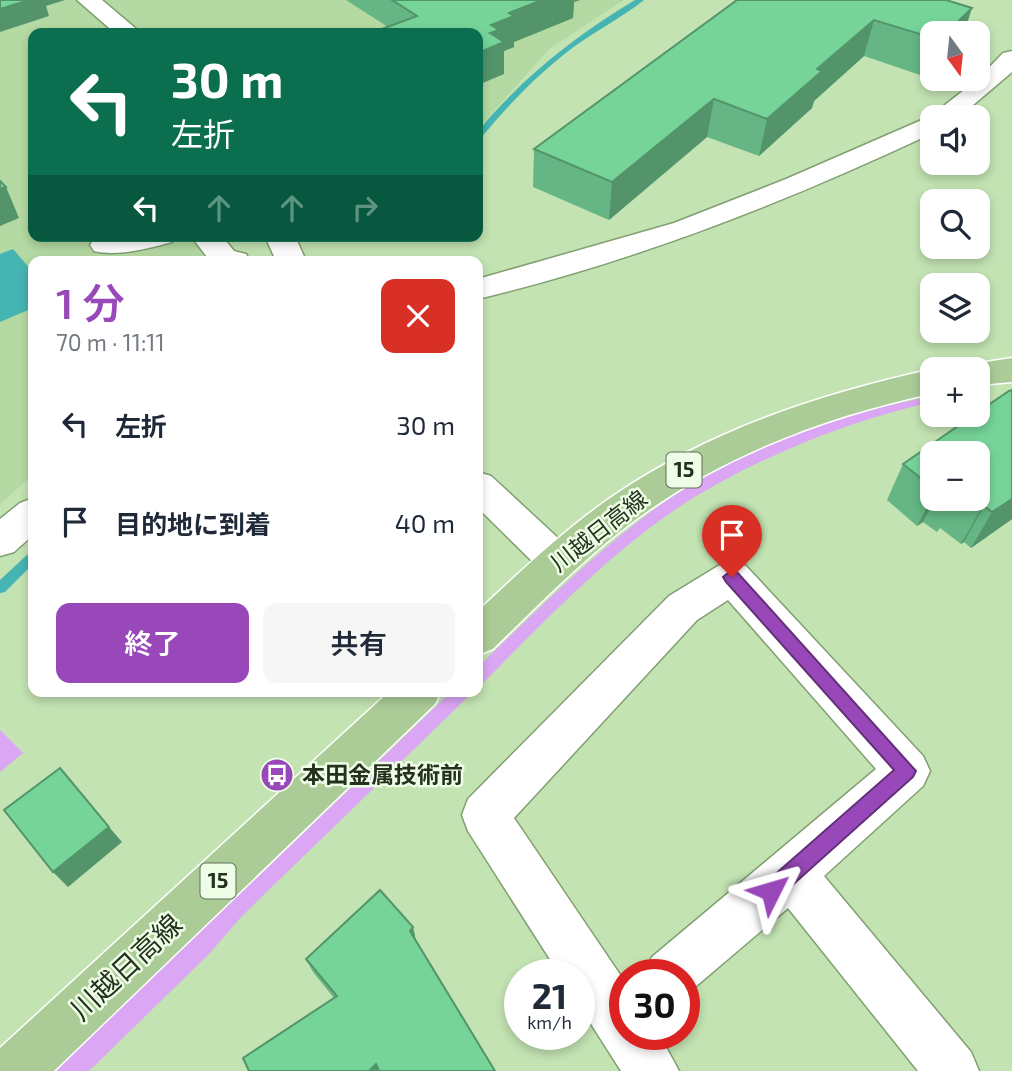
<!DOCTYPE html>
<html lang="ja">
<head>
<meta charset="utf-8">
<style>
	body { margin:0; font-family:"Exo 2","Noto Sans JP",sans-serif; background:#f6f6f7; color:#1f2937; height:100vh; display:flex; flex-direction:column; font-size:26px; white-space:nowrap }
	* { box-sizing:border-box; margin:0 }
	p { font-size:23px; color:#747a83 }
	.icon { flex:none; width:38px; height:38px; fill:none; stroke:currentColor; stroke-width:2; stroke-linecap:round; stroke-linejoin:round }
	.map { position:relative; flex:1; overflow:hidden }
	.panel { position:absolute; left:28px; top:256px; width:455px; height:441px; display:flex; flex-direction:column; background:#fff; border-radius:14px; box-shadow:0 4px 10px #0003 }
	.panel>* { flex:none }
	.guide { position:absolute; left:28px; top:28px; width:455px; height:214px; border-radius:14px; box-shadow:0 4px 10px #0003; background:#0b6e4f; color:#fff; overflow:hidden }
	.needle { width:46px; rotate:165deg }
	.fabs { position:absolute; left:920px; top:21px; display:grid; gap:14px }
	.fabs a { display:grid; place-items:center; width:70px; height:70px; border-radius:14px; background:#fff; box-shadow:0 4px 10px #0003; font-size:35px }
	.speed { position:absolute; left:504px; top:959px; display:flex; gap:14px; font-size:35px; font-weight:700; text-align:center }
	.speed>* { display:grid; place-content:center; width:91px; height:91px; border-radius:50%; background:#fff; box-shadow:0 4px 10px #0003; line-height:1 }
	.speed small { font-size:18px; font-weight:400 }
	.speed .limit { border:10px solid #d22; background:#fff; color:#111 }
	.pin { position:absolute; display:grid; place-items:center; width:60px; height:60px; color:#fff; margin:-72px -30px; border-radius:50% 50% 50% 0; rotate:-45deg; box-shadow:0 0 7px #0007 }
	.pin .icon { rotate:45deg }
	.me { position:absolute; width:77px; margin:-38px; rotate:50deg; stroke-linejoin:round; filter:drop-shadow(0 0 5px #0008) }
	.turn { display:flex; align-items:center; gap:24px; height:147px; padding:0 28px; font-size:32px }
	.turn .icon { width:91px; height:91px; stroke-width:2.5 }
	.turn b { display:block; font-size:49px; line-height:60px }
	.lanes { display:flex; align-items:center; height:66px; padding:0 28px; background:#0003; justify-content:center; gap:35px; direction:ltr }
	.lanes .off { opacity:.35 }
	.round { display:grid; place-items:center; flex:none; width:74px; height:74px; border-radius:14px; background:#f6f6f7 }
	.headline { display:flex; align-items:center; justify-content:space-between; height:119px; padding:0 28px }
	h1 { font-size:42px; font-weight:600; line-height:52px; color:#9848b9 }
	.primary-button { display:flex; gap:14px; margin-top:auto; padding:14px 28px }
	.primary-button a { flex:1; height:80px; border-radius:14px; background:#9848b9; color:#fff; font-size:28px; font-weight:600; line-height:80px; text-align:center }
	.primary-button a+a { background:#f6f6f7; color:#1f2937 }
	ul { padding:0; list-style:none }
	li { display:flex; align-items:center; gap:21px; height:98px; padding:0 28px }
	li div { flex:1 }
	li b { display:block; font-size:26px }
	li em { font-style:normal }
	.map>svg:first-child { display:block }
	.built { fill:#b5d9a2 }
	.green { fill:#dba6f3 }
	.water { fill:#45b4b3 }
	.lines { fill:none; stroke-linecap:round; stroke-linejoin:round }
	.stream { fill:#45b4b3; fill-rule:evenodd }
	.minor-casing { stroke:#819f71; stroke-width:3 }
	.major-casing { stroke:#fff; stroke-width:3 }
	.minor { fill:#fff; fill-rule:evenodd }
	.major { fill:#abcb97; fill-rule:evenodd }
	.wall { fill:#65b684; fill-rule:evenodd }
	.shaded-wall { fill:#53946b }
	.building { fill:#76d499; stroke:#53946b; stroke-width:2 }
	.route { fill:#9848b9; stroke:#632f78; stroke-width:2 }
	.labels { text-anchor:middle; stroke-width:5; stroke-linejoin:round; paint-order:stroke }
	.shield { fill:#eefee6; stroke:#616e5a; stroke-width:2 }
	.shield-label { font-size:21px; font-weight:bold; fill:#25311e }
	.street-label { font-size:23px; fill:#25311e; stroke:#eefee6 }
	.poi-label { font-size:23px; font-weight:bold; fill:#25311e; stroke:#eefee6; text-anchor:start }
	.near-street-label { font-size:28px; fill:#25311e; stroke:#eefee6 }
</style>
</head>
<body>
<div class="map">
<svg width="1012" height="1071" viewBox="0 0 1012 1071">
	<rect width="100%" height="100%" fill="#c3e3b2"/>
	<path class="built" d="M0,0H624L549,49L478,129V33H33V236H234L193,261H33V475L0,504Z"/>
	<g class="green">
		<path d="M933,396V402C845,421 740,464 666,516C597,565 537,629 478,688V667C533,614 588,559 649,513C733,452 831,415 933,396Z"/>
		<path d="M452,691H474L242,916L208,955L89,1071H55Z"/>
		<path d="M0,730L23,753L0,772Z"/>
	</g>
	<path class="water" d="M13,249L33,272V308L0,322V254Z"/>
	<g class="lines">
		<g class="stream">
			<path d="M635,0H644C623,17 597,30 575,46C540,72 509,104 481,138H478V131C523,77 575,36 635,0Z"/>
			<path d="M33,552V564L5,592L0,593V580L29,553Z"/>
		</g>
		<defs>
			<g id="minor">
				<path d="M77,0H102L141,33H115Z"/>
				<path d="M1012,51V72L959,117H933V133C786,202 636,261 478,299V279L674,223L786,179L931,116L978,79L1003,53Z"/>
				<path d="M103,236H177L172,242C150,248 117,257 94,251L90,245L94,239Z"/>
				<path d="M191,236H222L234,251L246,254L250,261H210Z"/>
				<path d="M265,236H295L306,261H276Z"/>
				<path d="M478,472L491,476L572,551L578,562L572,573L558,578L544,573L478,508Z"/>
				<path d="M33,498V535L14,552L0,556V519L20,503Z"/>
				<path d="M732,561L746,566L923,756L930,771L923,786L824,876L971,1052L979,1071H918L788,908L688,993L684,995V975H644L652,957L876,769L728,600L697,620L514,818L625,982V1034H659L679,1071H621L579,1005V975H560L468,831L462,815L468,799L669,596L718,566Z"/>
			</g>
			<g id="major">
				<path d="M1012,358V382L978,385V369H963L966,365Z"/>
				<path d="M933,369V393C821,418 714,458 622,530C576,566 535,608 493,649L478,655V611C522,570 566,528 616,494C713,429 820,394 933,369Z"/>
				<path d="M390,691H441L435,704L54,1071H0V1048Z"/>
			</g>
		</defs>
		<use href="#minor" class="minor-casing"/>
		<use href="#major" class="major-casing"/>
		<use href="#minor" class="minor"/>
		<use href="#major" class="major"/>
	</g>
	<g class="wall">
		<path d="M346,0H580L574,2L573,18L514,42V47L504,51V74L388,27Z"/>
		<path d="M737,0H946L933,33V71L926,77L864,56L814,101L812,108L759,156L707,137L609,220L533,187L534,149Z"/>
		<path d="M1012,390V519L971,548L964,542L961,544L940,528L937,532L923,522L917,526L887,500L903,464ZM933,453L978,499H933Z"/>
		<path d="M413,927L416,941L495,1071H249L334,998L313,972L306,959Z"/>
	</g>
	<g class="shaded-wall">
		<path d="M29,0H65L46,6L49,16L0,32V9Z"/>
		<path d="M542,0H580L574,2L573,18L514,42V47L504,51V74L478,85V53L491,25L509,13Z"/>
		<path d="M972,8L964,33H946Z"/>
		<path d="M874,20L864,56L814,101L812,108L759,156L767,119L817,69Z"/>
		<path d="M933,58V71L926,77Z"/>
		<path d="M714,99L707,137L609,220L612,182Z"/>
		<path d="M6,187L19,218L0,226V189Z"/>
		<path d="M933,496V499H935L923,522L917,526Z"/>
		<path d="M1012,499V519L971,548L992,512Z"/>
		<path d="M984,506L964,542L961,544L981,509Z"/>
		<path d="M109,827L122,842L68,887L53,872Z"/>
		<path d="M413,927L416,941L413,944L410,931Z"/>
		<path d="M376,1064L379,1071H369Z"/>
	</g>
	<g class="building">
		<path d="M0,0H29L0,9Z"/>
		<path d="M392,0H542L509,13L514,16L491,25L499,30L490,33L504,42L478,53V33H371L417,16Z"/>
		<path d="M737,0H946L972,8L946,33H933V38L874,20L817,69L822,71L767,119L714,99L612,182L534,149Z"/>
		<path d="M0,181L6,187L0,189Z"/>
		<path d="M1012,390V499L992,512L984,506L981,509L968,499H978V453H933V488L903,464L974,415H978V412L1009,391Z"/>
		<path d="M60,768L109,827L53,872L4,810Z"/>
		<path d="M380,890L413,927L410,931L495,1071H379L376,1064L369,1071H249L243,1058L337,996L306,959Z"/>
	</g>
	<path class="route" d="M732,570L737,572L916,771L913,777L778,898L771,901L764,898L761,891L764,884L894,770L726,582L723,577Z"/>
	<defs>
		<symbol id="bus-disc" viewBox="-11 -11 22 22"><circle r="9.5" fill="#9848b9" stroke="#eefee6"/><path d="M-5-6H5V4H4V6H2V4H-2V6H-4V4H-5ZM-3.5-4V0h7V-4ZM-3.5 1.2v1.5H-2V1.2ZM2 1.2v1.5H3.5V1.2Z" fill="#fff"/></symbol>
	</defs>
	<g fill-rule="evenodd">
		<use href="#bus-disc" x="258" y="756" width="38" height="38"/>
	</g>
	<g class="labels">
		<g class="shield">
			<rect x="666.5" y="452.5" width="35" height="35" rx="5"/>
			<rect x="200.5" y="863.5" width="35" height="35" rx="5"/>
		</g>
		<g class="shield-label">
			<text x="684" y="477">15</text>
			<text x="218" y="888">15</text>
		</g>
		<g class="street-label">
			<text transform="translate(599 531) rotate(-38)" y="8">川越日高線</text>
		</g>
		<g class="poi-label">
			<text x="302" y="783">本田金属技術前</text>
		</g>
		<g class="near-street-label">
			<text transform="translate(126 967) rotate(-43)" y="10">川越日高線</text>
		</g>
	</g>
</svg>
<div class="fabs">
<a><svg class="needle" viewBox="-14 -14 28 28"><path d="M0-13l5 13h-10z" fill="#e53935"/><path d="M0 13l5-13h-10z" fill="#747a83"/></svg></a>
<a><svg class="icon" aria-label="sound" viewBox="0 0 24 24"><path d="M4 9h4l5-4v14l-5-4H4zM17 9q2 3 0 6"/></svg></a>
<a><svg class="icon" aria-label="search" viewBox="0 0 24 24"><circle cx="10" cy="10" r="6"/><path d="M15 15l6 6"/></svg></a>
<a><svg class="icon" aria-label="layers" viewBox="0 0 24 24"><path d="M12 4l9 5-9 5-9-5zM3 14l9 5 9-5"/></svg></a>
<a>+</a>
<a>−</a>
</div>
<div class="speed"><div>21<small>km/h</small></div><div class="limit">30</div></div>
<div class="pin" style="left:732px;top:577px;background:#d93025"><svg class="icon" aria-label="arrive" viewBox="0 0 24 24"><path d="M6 21V4h12l-3 4 3 4H6"/></svg></div>
<svg class="me" style="left:771px;top:891px" viewBox="-20 -20 40 40"><path d="M0-17L14 15 0 8-14 15z" fill="#9848b9" stroke="#fff" stroke-width="4"/></svg>
<div class="guide">
<div class="turn"><svg class="icon" aria-label="left" viewBox="0 0 24 24"><path d="M17 20v-9H6M10 6l-5 5 5 5"/></svg><div><b>30 m</b>左折</div></div>
<div class="lanes"><svg class="icon" aria-label="left" viewBox="0 0 24 24"><path d="M17 20v-9H6M10 6l-5 5 5 5"/></svg><svg class="icon off" aria-label="ahead" viewBox="0 0 24 24"><path d="M12 20V5M6 11l6-6 6 6"/></svg><svg class="icon off" aria-label="ahead" viewBox="0 0 24 24"><path d="M12 20V5M6 11l6-6 6 6"/></svg><svg class="icon off" aria-label="right" viewBox="0 0 24 24"><path d="M7 20v-9h11M14 6l5 5-5 5"/></svg></div>
</div>
<section class="panel">
<div class="headline"><div><h1>1 分</h1><p>70 m · 11:11</p></div><a class="round" style="background:#d93025;color:#fff"><svg class="icon" aria-label="close" viewBox="0 0 24 24"><path d="M6 6l12 12M18 6L6 18"/></svg></a></div>
<ul>
<li><svg class="icon" aria-label="left" viewBox="0 0 24 24"><path d="M17 20v-9H6M10 6l-5 5 5 5"/></svg><div><b>左折</b></div><em>30 m</em></li>
<li><svg class="icon" aria-label="arrive" viewBox="0 0 24 24"><path d="M6 21V4h12l-3 4 3 4H6"/></svg><div><b>目的地に到着</b></div><em>40 m</em></li>
</ul>
<div class="primary-button"><a>終了</a><a>共有</a></div>
</section>
</div>
</body>
</html>
